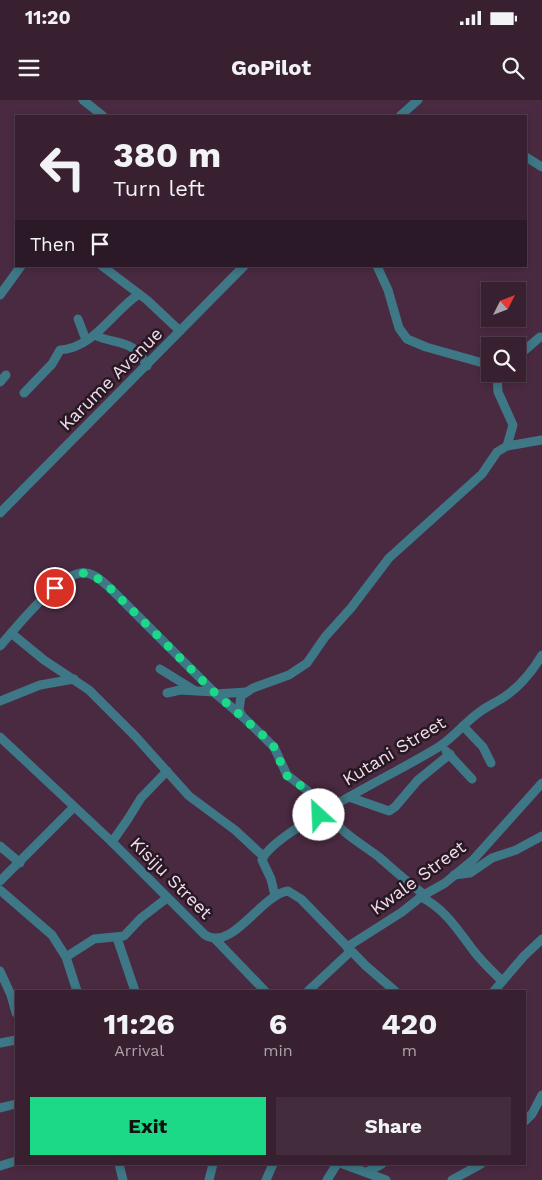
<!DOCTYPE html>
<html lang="en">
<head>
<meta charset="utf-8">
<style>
	body { margin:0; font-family:"Work Sans",sans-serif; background:#432d3d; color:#f1f3f6; height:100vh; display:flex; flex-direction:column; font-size:19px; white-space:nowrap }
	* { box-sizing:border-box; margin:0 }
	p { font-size:16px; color:#aba3ab }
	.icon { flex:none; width:28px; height:28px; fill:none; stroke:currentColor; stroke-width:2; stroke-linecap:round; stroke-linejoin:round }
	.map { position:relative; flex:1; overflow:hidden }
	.drawer { position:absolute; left:15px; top:890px; width:511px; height:175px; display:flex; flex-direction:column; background:#382031; border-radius:0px; box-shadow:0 2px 8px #0003,0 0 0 1px #523e4d }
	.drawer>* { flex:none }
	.banner { position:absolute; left:15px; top:15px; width:512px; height:152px; border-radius:0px; box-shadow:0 2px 8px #0003,0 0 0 1px #523e4d; background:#382031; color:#f1f3f6; overflow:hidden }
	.needle { width:32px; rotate:48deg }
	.tools { position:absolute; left:481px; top:182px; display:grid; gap:10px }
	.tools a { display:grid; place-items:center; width:45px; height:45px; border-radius:0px; background:#382031; box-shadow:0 2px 8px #0003,0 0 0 1px #523e4d; font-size:25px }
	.pin { position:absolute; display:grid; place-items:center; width:42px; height:42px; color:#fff; margin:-21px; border:2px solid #fff; border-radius:50%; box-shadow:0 1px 5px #0007 }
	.me { position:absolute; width:55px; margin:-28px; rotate:335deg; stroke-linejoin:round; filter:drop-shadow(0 0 4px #0008) }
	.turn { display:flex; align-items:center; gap:18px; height:105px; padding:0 15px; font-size:22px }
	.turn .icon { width:65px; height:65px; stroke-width:2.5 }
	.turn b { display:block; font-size:35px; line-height:42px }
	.then { display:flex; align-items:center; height:48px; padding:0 15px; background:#0003; gap:10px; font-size:19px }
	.eta { display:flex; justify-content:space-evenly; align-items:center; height:85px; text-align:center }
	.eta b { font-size:30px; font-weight:700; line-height:35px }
	.button { display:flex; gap:10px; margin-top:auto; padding:10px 15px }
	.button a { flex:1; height:58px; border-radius:0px; background:#1cd988; color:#111; font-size:20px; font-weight:700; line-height:58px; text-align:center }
	.button a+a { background:#432d3d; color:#f1f3f6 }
	.status { display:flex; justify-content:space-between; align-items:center; height:35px; padding:0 25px; background:#382031; direction:ltr }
	.status svg { height:14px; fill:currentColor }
	header { display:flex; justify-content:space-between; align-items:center; height:65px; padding:0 15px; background:#382031; font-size:22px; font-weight:700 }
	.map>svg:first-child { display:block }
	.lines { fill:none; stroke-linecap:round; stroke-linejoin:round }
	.minor { stroke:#3e7786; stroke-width:9 }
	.route { stroke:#1cd988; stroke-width:9; stroke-dasharray:0 16.2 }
	.labels { text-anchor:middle; stroke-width:5; stroke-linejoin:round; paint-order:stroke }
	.street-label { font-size:18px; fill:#f0dbea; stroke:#271823 }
</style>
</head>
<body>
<div class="status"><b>11:20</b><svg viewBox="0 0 49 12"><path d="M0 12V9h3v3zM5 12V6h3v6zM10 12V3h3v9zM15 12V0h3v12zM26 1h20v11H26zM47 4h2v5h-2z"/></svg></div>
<header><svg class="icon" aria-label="menu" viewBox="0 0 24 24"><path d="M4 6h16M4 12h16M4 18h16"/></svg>GoPilot<svg class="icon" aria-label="search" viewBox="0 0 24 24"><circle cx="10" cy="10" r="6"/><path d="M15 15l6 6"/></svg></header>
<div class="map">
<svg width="542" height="1080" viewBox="0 0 542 1080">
	<rect width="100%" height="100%" fill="#4a2a41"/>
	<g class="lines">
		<g class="minor">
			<path d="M83,0L103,16"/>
			<path d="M400,16L418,0"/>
			<path d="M526,57L542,67"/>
			<path d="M102,166L147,200L180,231"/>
			<path d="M377,166L388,190L399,228L407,239L426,247L490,265"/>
			<path d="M0,195L21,166"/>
			<path d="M78,219L86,240"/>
			<path d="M94,235C119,246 133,238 147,266"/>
			<path d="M518,256L540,237"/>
			<path d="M497,274L498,292L513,325L507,346"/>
			<path d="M0,282L6,275"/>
			<path d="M24,293L52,264L60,250C94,248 113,211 139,194"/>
			<path d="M0,413L244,166"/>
			<path d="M11,533L44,560L89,590L136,637L189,696L235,730L263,756"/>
			<path d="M0,546C15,529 62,469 86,473C96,474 104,483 111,489L216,594L243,617"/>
			<path d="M160,569L194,590"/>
			<path d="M167,593L180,590L214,592"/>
			<path d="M216,594L246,592"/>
			<path d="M0,601L40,585L74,579"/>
			<path d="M463,626L483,647L491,663"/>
			<path d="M0,637L112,742L205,835C233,852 260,795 288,791L301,799L366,866L395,891"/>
			<path d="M446,651L472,679"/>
			<path d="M349,697L389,711L395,707L418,680L450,654"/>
			<path d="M327,710C337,731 362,744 379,757C394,770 408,783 425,795"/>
			<path d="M319,715L308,691L287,675L274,647L242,616L239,610L241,596L253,588L289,575L307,563L325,537L351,508L389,458L482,374L497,352L507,346L542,340"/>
			<path d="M112,742L128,719L141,698L167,671"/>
			<path d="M0,746L20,763"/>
			<path d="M454,775L470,773L492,758L516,750L542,736"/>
			<path d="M0,781L74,707"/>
			<path d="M0,790L52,835L66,857L77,891"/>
			<path d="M275,796L271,779L262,760C271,732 409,667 440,646C455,636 466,621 481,611C489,605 499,601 507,595C521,585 533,570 542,555"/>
			<path d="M421,797C445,809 457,829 473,850C481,861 492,871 502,881"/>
			<path d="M117,838L135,891"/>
			<path d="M215,839L265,891"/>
			<path d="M347,847L402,812L422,796L445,783L473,760L542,683"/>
			<path d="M66,857L94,839L124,836L141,818L167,798"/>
			<path d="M0,871L11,895L16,913"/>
			<path d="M308,891L351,851"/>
			<path d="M494,891L524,856L542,839"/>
			<path d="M0,943L16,940"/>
			<path d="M0,1008L16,1004"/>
			<path d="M525,1021L532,1014L542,995"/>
			<path d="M119,1064L123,1080"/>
			<path d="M343,1064L386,1080"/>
			<path d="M0,1066L16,1061"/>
			<path d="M367,1072L382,1064"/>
			<path d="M209,1080L213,1064"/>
			<path d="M266,1080L273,1064"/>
			<path d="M327,1080L337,1064"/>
			<path d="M452,1080L481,1064"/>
		</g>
	</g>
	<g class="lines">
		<path class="route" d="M55,488C82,469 85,467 111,489L214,592L267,639L274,647L286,675L308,691L319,715"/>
	</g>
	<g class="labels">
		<g class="street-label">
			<text transform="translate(111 279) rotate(-45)" y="6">Karume Avenue</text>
			<text transform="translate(394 651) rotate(-31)" y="6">Kutani Street</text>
			<text transform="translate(171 778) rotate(45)" y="6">Kisiju Street</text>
			<text transform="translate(418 778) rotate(-36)" y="6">Kwale Street</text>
		</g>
	</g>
</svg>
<div class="tools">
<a><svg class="needle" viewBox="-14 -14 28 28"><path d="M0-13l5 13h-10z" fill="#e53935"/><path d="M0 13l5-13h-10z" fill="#aba3ab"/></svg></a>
<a><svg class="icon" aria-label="search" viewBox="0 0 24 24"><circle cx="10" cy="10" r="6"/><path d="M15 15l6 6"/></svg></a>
</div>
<div class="pin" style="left:55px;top:488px;background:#d93025"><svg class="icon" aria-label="arrive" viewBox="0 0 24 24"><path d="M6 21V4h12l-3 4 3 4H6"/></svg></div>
<svg class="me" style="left:319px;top:715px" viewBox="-20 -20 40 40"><circle r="19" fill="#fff"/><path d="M0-13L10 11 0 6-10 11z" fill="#1cd988"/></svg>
<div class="banner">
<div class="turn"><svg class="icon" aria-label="left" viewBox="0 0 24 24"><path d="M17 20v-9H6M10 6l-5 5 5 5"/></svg><div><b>380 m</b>Turn left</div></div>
<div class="then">Then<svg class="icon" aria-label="arrive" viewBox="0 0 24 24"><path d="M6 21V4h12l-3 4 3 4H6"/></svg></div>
</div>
<section class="drawer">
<div class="eta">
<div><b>11:26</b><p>Arrival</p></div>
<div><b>6</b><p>min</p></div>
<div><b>420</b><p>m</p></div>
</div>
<div class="button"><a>Exit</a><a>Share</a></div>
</section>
</div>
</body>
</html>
